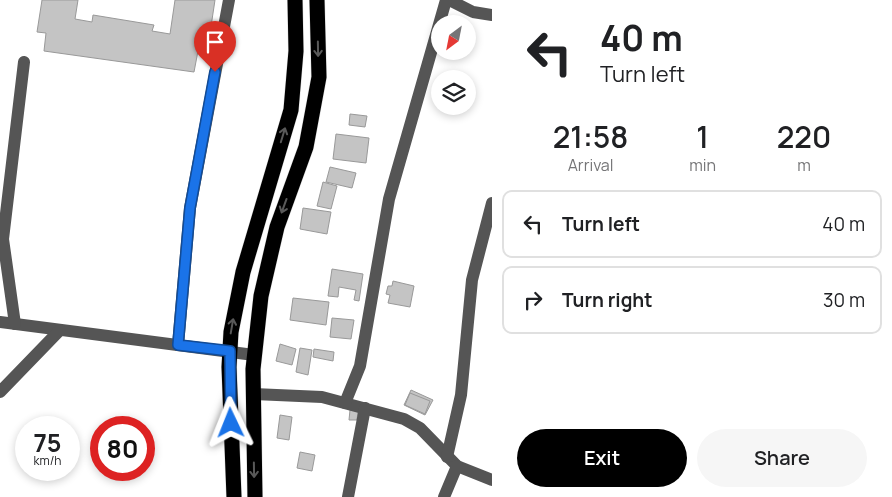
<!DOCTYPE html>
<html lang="en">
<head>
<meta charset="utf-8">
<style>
	body { margin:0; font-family:Manrope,sans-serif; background:#f6f6f6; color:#202124; height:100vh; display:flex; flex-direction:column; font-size:19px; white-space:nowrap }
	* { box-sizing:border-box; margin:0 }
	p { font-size:16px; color:#757577 }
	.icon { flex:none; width:28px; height:28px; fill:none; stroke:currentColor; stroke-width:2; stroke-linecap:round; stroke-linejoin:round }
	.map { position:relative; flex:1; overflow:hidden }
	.drawer { display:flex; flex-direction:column; background:#fff; width:400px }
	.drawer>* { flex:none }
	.banner { background:#fff; color:#202124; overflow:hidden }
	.needle { width:32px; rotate:212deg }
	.fabs { position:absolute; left:431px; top:15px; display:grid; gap:10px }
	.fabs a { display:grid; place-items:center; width:45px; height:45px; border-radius:50%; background:#fff; box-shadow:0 2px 8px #0003; font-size:25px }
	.speed { position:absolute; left:15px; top:416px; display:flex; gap:10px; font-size:25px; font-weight:700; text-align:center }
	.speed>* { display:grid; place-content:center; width:65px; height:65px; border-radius:50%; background:#fff; box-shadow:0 2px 8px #0003; line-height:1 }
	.speed small { font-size:12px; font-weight:400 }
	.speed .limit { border:8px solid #d22; background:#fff; color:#111 }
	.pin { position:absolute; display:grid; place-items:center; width:42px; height:42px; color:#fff; margin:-51px -21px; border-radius:50% 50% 50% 0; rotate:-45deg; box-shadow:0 0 5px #0007 }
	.pin .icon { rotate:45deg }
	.me { position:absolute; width:55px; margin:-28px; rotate:358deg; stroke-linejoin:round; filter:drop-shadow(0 0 4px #0008) }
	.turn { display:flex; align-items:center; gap:18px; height:105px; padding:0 25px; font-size:22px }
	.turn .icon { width:65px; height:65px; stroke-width:2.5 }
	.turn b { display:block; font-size:35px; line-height:42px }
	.eta { display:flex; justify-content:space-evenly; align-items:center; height:85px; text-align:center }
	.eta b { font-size:30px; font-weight:600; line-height:35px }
	.cta { display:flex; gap:10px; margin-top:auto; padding:10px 25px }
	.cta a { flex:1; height:58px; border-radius:30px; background:#000; color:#fff; font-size:20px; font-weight:600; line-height:58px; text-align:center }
	.cta a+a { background:#f6f6f6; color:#202124 }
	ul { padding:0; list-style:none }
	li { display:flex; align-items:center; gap:15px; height:68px; margin:0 10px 8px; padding:0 15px; border:2px solid #e0e0e0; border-radius:10px }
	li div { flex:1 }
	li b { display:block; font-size:19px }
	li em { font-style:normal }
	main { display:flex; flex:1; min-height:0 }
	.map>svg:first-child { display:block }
	.building { fill:#c4c4c4; stroke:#999 }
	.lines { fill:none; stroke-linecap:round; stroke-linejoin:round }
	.highway-casing { stroke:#dbdbdb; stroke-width:16 }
	.minor { stroke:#555; stroke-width:12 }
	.highway { stroke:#000; stroke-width:15 }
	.oneway { stroke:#595959 }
	.route-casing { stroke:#114b97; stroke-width:12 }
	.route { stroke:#1a73e8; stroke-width:9 }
</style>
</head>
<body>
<main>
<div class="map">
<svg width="492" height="497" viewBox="0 0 492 497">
	<rect width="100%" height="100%" fill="#fff"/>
	<g class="building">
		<path d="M42,0H78L75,19L92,22L93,15L154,25L152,31L170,34L175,0H215L207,53L198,51L194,72L44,51L46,33L37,32Z"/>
		<path d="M350,114L367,116L365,127L349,125Z"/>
		<path d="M336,134L369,138L366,163L333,159Z"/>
		<path d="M330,167L356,173L352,188L326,182Z"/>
		<path d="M323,182L337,186L331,209L317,206Z"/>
		<path d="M303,208L331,212L327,234L300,229Z"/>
		<path d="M332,269L363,274L359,301L354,300L356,290L339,287L338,297L328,296Z"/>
		<path d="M393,281L414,286L410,307L388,303L390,295L386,294L388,286H392Z"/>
		<path d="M293,298L329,302L326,325L290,320Z"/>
		<path d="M332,318L354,320L351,339L330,337Z"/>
		<path d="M280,344L296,349L292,365L276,361Z"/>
		<path d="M300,348L312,350L308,375L296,372Z"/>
		<path d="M314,349L334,352L333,361L313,357Z"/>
		<path d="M411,390L433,400L425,415L404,405Z"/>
		<path d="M410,393L430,401L425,414L405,405Z"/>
		<path d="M350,410L358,411L357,420H349Z"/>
		<path d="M280,415L292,417L289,440L277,438Z"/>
		<path d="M300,452L315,455L312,471L297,468Z"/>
	</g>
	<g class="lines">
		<defs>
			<g id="highway">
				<path d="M234,497L229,367L231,332L243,272L291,110L296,51L295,0"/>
				<path d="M255,497L253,369L261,296L277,227L306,147L319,77L317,0"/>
			</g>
		</defs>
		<use href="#highway" class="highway-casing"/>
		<g class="minor">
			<path d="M449,0L473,12L492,15"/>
			<path d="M0,322L254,355"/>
			<path d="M15,324L3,239L24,62"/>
			<path d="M178,345L190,208L229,0"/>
			<path d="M0,392L60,330"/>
			<path d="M253,394L322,397L404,419L420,428L457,466L492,480"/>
			<path d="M345,403L360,366L389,199L446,0"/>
			<path d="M447,457L461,395L472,280L492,203"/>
			<path d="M348,497L365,408"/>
			<path d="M444,497L457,466"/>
		</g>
		<use href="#highway" class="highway"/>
	</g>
	<defs><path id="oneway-shaft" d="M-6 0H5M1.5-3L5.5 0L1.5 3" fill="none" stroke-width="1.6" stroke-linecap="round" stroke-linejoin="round" transform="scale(1.25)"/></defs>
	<g class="oneway">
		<use href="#oneway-shaft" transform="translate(318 49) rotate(89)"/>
		<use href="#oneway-shaft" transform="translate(283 135) rotate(-73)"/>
		<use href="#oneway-shaft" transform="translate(284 206) rotate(110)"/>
		<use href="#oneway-shaft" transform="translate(232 326) rotate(-80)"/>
		<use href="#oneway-shaft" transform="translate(254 470) rotate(89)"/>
	</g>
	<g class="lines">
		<defs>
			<path id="route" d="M215,72L190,208L178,345L230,351L231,423"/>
		</defs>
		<use href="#route" class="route-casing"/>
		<use href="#route" class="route"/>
	</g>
</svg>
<div class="fabs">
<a><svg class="needle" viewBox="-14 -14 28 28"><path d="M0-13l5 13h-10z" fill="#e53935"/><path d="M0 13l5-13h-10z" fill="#757577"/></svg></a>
<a><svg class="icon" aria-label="layers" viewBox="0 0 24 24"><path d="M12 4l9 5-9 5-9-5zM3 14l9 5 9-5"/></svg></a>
</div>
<div class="speed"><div>75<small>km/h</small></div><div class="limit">80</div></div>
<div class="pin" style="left:215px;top:72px;background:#d93025"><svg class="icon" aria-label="arrive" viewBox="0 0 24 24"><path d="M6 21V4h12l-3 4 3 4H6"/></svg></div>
<svg class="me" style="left:231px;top:423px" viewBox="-20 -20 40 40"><path d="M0-17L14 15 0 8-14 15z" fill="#1a73e8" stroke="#fff" stroke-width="4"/></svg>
</div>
<section class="drawer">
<div class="banner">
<div class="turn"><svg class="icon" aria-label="left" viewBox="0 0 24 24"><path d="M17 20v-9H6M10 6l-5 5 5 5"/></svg><div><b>40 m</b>Turn left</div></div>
</div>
<div class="eta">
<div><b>21:58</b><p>Arrival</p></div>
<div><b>1</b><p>min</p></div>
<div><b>220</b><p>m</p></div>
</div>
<ul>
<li><svg class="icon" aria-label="left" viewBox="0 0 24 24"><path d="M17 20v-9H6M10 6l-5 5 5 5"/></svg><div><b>Turn left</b></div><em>40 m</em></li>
<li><svg class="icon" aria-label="right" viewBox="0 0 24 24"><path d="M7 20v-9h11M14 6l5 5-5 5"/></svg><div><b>Turn right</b></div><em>30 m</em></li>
</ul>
<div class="cta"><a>Exit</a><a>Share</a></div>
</section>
</main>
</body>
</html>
